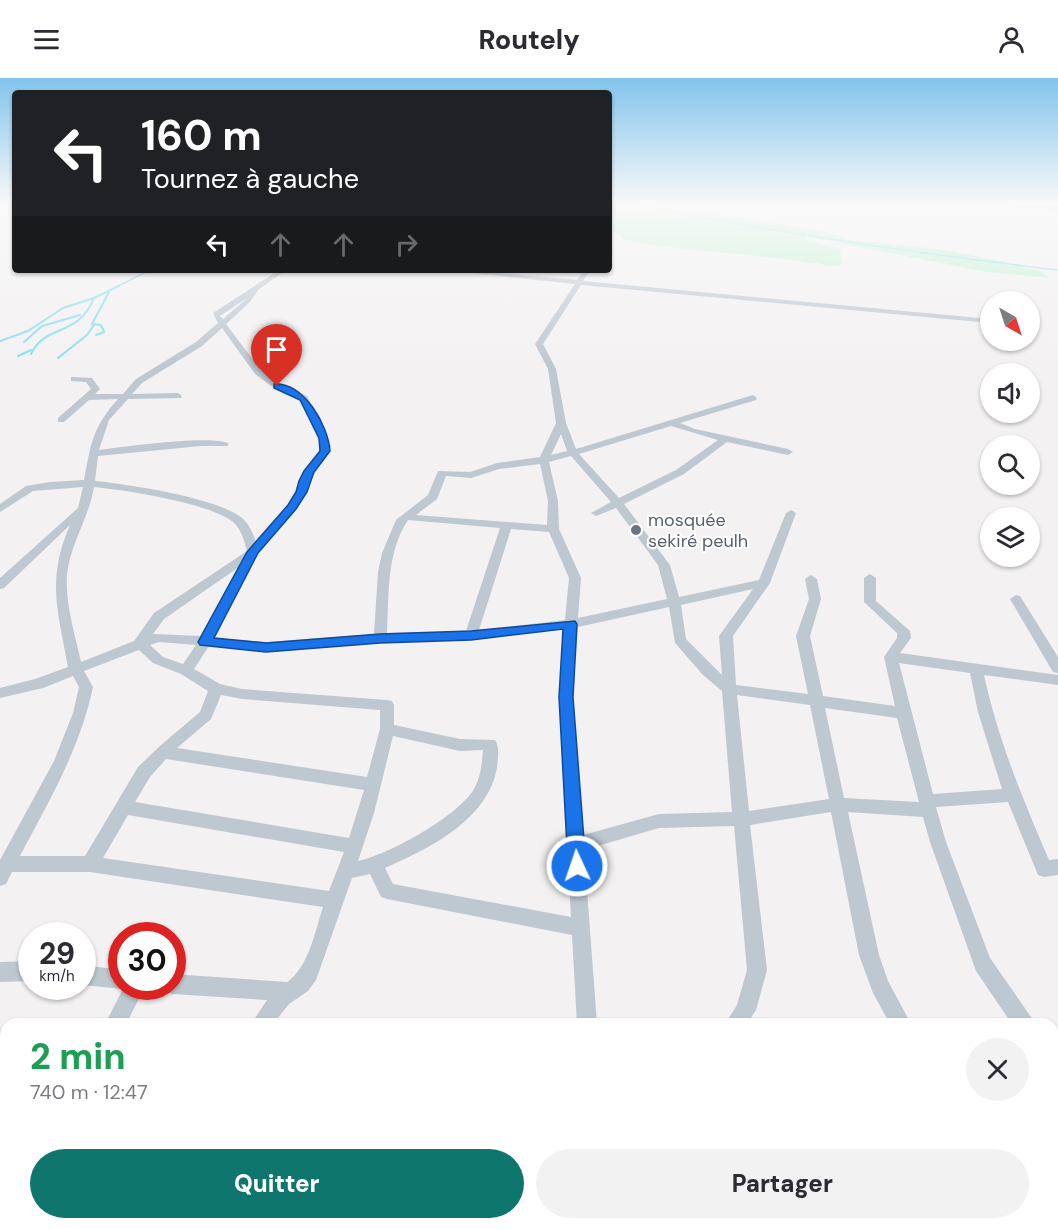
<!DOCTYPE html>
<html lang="fr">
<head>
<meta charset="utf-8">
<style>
	body { margin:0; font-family:"DM Sans",sans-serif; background:#f2f2f3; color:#2b2b33; height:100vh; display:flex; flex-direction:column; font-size:22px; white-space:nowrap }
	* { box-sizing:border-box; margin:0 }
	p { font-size:20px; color:#7c7c81 }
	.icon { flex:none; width:33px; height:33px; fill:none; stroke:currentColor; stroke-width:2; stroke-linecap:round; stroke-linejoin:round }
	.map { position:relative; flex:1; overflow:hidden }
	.details { position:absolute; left:0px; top:940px; width:1059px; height:212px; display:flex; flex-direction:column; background:#fff; border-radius:18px 18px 0 0; box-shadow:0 2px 4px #0004 }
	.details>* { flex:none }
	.hud { position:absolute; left:12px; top:12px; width:600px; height:183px; border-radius:6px; box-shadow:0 2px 4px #0004; background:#202124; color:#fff; overflow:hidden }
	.needle { width:39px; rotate:141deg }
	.controls { position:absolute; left:980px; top:213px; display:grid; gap:12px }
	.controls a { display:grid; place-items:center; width:60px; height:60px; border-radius:50%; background:#fff; box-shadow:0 2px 4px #0004; font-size:30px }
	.speed { position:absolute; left:18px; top:844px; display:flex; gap:12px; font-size:30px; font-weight:700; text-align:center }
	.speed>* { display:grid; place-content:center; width:78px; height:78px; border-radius:50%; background:#fff; box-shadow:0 2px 4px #0004; line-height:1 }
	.speed small { font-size:15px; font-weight:400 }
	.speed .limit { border:9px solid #d22; background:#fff; color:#111 }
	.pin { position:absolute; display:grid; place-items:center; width:51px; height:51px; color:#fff; margin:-62px -26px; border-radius:50% 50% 50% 0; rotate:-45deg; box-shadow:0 0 6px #0007 }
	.pin .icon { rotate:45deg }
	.me { position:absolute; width:66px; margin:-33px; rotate:357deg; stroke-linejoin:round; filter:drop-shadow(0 0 4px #0008) }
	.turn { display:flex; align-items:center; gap:21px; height:126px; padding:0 30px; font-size:27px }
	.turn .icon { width:78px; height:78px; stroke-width:2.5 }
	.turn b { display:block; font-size:42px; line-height:51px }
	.lanes { display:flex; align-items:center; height:57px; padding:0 30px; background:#0003; justify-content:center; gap:30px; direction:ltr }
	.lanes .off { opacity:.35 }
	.round { display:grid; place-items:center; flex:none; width:63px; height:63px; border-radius:32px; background:#f2f2f3 }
	.head { display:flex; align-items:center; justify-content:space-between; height:102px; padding:0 30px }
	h1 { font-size:36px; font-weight:800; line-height:45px; color:#1e9e55 }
	.button { display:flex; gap:12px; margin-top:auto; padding:12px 30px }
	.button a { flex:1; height:69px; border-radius:36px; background:#0f766e; color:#fff; font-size:24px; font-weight:800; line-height:69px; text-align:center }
	.button a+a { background:#f2f2f3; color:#2b2b33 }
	header { display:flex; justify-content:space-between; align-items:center; height:78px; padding:0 30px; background:#fff; font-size:27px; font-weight:800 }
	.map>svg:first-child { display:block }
	.green { fill:#bef2d1 }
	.water { fill:#89ddf1 }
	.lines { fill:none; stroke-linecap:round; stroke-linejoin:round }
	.stream-far1 { stroke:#89ddf1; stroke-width:1.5 }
	.stream { stroke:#89ddf1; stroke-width:2 }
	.minor { fill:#bec8d1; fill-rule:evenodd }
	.route { fill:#1a73e8; stroke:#114b97; stroke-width:1.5 }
	.worship-dot { fill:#6b7280; stroke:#fff; stroke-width:2 }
	.labels { text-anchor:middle; stroke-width:4.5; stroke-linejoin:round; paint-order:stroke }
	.worship-label { font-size:18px; fill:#5b616d; stroke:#fff; text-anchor:start }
</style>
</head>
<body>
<header><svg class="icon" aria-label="menu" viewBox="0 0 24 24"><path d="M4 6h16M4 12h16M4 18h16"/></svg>Routely<svg class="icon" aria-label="person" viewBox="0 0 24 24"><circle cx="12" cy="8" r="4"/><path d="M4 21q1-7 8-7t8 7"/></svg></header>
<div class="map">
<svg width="1058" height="1151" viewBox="0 0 1058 1151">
	<rect width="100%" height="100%" fill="#f3f1f1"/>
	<path class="green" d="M609,125H658L680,130L678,132L724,137L827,154L847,162L938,171L1012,185L1005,187L1008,188L1018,186L1024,187L1022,189L1040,193L1049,200L981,193L805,158L807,163L840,171L842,186C824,192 822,182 811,185C748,174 684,175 622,161L619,155L609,153Z"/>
	<path class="water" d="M499,1146H613L614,1151H498Z"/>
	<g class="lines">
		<g class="stream-far1">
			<path d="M628,125C770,154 914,175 1058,192"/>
			<path d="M116,209L150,192"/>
		</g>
		<g class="stream">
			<path d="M96,257L104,254L101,247L92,246L109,214"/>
			<path d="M0,263L28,253L63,230L94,220L119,208"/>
			<path d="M24,264L42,248L80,237"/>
			<path d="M31,276C46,245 78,260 94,220"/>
			<path d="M18,278L31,272"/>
			<path d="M58,280L87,257L94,247"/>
		</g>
		<g class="minor">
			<path d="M1000,125L1058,129V133L982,126Z"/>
			<path d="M279,192H286L258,212L250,224L226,246L261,292L280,306L307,318L331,368L325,381L309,403L307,414L297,429L258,475L214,560L266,564L374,556L378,494L382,475L396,442L428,417L438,393L470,394L497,385L540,379L556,345L548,291L535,266L575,206L443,192H467L577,202L584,192H590L583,203L990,241V245L581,207L543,266L556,291L566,345L576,371L753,317L757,320L756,322L680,345L695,351L788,371L793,374L788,377L727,364L684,396L624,426L670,487L679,519L759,502L786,435L791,432L796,435L770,505L733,558L736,607L808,616L796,558L809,521L805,501L811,497L817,501L821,521L810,558L823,618L895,628L884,579L897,560V555L864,524V500L870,496L876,500V523L910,553L911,560L900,575L1058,597V607L984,597C998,662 1023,721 1049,782L1058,781V797L1044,799L1038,797L1008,724L936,729L946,764L990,880L1031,939L1034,946H1012L976,893L930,764L923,739L848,734L879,877L888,903L911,946H890L873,915L859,877L831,734L750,747L767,892L756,932L747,946H725L737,927L747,892L734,748L659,750L584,772L597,946H577L572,857L387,821L381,819L370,796L352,800L316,902L308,913L289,926L273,946H251L267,922L172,916L165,913L163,909H172V896L287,904C309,889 315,853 323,829L90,794H12L6,806L0,808V782L54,683L73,635L79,609L73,598L43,610L0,620V610L35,601L68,589C58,533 46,502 70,447L4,510L0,511V500L78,430L83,409L33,413L0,434V426L26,408L50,404L84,402C91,366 92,350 118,321L89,322L64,344H58V340L91,311L86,304L71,303V299L92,300L100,311L95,316H123L136,301L196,264L218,245L213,235ZM247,220L245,222L223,241L220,238ZM222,250L255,296L274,310L300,322L321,368L315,381L299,403L297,414L288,427L256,464C253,455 249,446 242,440C218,420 127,406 95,403L98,378L201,368H227L229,366C215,356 122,369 99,372L109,342L128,321L181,320L182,318L178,315L132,316L142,305L202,268ZM671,348L718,362L676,392L619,420L579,376ZM561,356L567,373L551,377ZM571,378L611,424L591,435L596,438L616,430L658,487L667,521L578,540L581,500L559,451L558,423L549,384ZM540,386L548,423L547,447L416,437L437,421L446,398L471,400L499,391ZM94,409C125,412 210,425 233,444C241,451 244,462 247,473L154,535L134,563L81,584C75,556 65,526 67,497C70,466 89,440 94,409ZM408,442L500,450L466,553L387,555C389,518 386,475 408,442ZM511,451L549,454L569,500L565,542L479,552ZM239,489L201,558L153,556L164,541ZM753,511L719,558L722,597L686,561L681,527ZM669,529L675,565L703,597L722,613L732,734L659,736L583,757L573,619L578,549ZM565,551L559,619L571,839L393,806L385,790C429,771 489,741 497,689C498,680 500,670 495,662L460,661L394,647V627L392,623L387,622L242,611L220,606L194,591L209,568L266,574L380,565L471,562ZM159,564L196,567L183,586L163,579L150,567ZM139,572L153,585L181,596L208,613L200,634L161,667L138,689L85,778H20C49,723 80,671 93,609L84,593ZM899,585L970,595L978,634L1002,711L933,716ZM221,617L242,621L380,632V651L367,699L177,670L211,641ZM737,617L810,627L829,721L749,733ZM825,630L897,640L919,724L844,720ZM393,658L460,673L483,672C482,684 481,698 475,709C461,737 388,777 358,783L374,735ZM166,681L364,712L349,760L135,724L150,699ZM128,737L344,774L329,813L103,780Z"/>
			<path d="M1016,517L1020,518L1058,579V595L1053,594L1010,521Z"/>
			<path d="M32,883V903L0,904V884Z"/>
			<path d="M82,887L122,892V909H145L126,946H105L123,911L82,907Z"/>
			<path d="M1053,976L1058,979V1004L1053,1001Z"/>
			<path d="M0,1065L6,1067V1089L0,1087Z"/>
			<path d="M60,1146H84L82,1151H58Z"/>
			<path d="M207,1146H231L229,1151H205Z"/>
			<path d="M731,1146H755L756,1151H732Z"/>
			<path d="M981,1146H1005L1007,1151H983Z"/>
		</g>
	</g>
	<linearGradient id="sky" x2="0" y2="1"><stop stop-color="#82c4ec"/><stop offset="0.44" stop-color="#faf9f9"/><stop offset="1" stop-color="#faf9f9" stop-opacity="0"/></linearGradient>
	<rect width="1058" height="287" fill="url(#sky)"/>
	<path class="route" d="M274,306C304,304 328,347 330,373L314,394L307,414L296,431L258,475L214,560L266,565L380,556L471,553L575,543L577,546L573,619L586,788L583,793L577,796L571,793L568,788L559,619L563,551L471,562L380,565L266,574L200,567L198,564L247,474L288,427L296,414L299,403L304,393L320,373L319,360L300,322L274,310Z"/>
	<circle class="worship-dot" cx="636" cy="452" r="6"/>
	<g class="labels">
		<g class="worship-label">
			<text x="648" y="448">mosquée<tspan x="648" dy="21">sekiré peulh</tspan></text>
		</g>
	</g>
</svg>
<div class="controls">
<a><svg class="needle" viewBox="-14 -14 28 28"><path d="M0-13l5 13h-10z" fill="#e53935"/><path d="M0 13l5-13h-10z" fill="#7c7c81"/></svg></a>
<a><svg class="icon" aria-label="sound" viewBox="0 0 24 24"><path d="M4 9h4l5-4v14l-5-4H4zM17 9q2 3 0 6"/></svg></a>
<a><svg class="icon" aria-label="search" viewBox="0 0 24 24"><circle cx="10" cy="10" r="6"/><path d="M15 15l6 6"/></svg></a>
<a><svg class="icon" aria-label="layers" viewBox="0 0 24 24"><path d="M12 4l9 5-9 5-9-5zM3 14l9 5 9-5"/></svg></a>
</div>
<div class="speed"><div>29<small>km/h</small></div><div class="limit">30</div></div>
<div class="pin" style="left:277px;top:308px;background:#d93025"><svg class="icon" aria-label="arrive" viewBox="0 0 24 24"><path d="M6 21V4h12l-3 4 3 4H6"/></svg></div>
<svg class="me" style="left:577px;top:788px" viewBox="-20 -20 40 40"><circle r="17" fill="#1a73e8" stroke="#fff" stroke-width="3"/><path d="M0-11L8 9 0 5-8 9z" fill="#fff"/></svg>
<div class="hud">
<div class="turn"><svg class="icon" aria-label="left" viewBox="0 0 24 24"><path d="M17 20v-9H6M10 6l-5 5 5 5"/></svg><div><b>160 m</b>Tournez à gauche</div></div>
<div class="lanes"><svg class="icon" aria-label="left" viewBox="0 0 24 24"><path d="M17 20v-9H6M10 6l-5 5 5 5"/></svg><svg class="icon off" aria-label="ahead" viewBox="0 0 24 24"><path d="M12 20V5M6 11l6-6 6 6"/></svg><svg class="icon off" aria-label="ahead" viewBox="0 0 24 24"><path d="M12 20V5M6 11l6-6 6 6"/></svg><svg class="icon off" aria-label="right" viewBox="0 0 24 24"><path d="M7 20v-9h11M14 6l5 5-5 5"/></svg></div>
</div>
<section class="details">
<div class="head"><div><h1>2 min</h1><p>740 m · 12:47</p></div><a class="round"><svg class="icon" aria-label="close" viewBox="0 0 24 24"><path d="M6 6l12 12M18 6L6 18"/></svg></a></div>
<div class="button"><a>Quitter</a><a>Partager</a></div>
</section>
</div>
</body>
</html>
